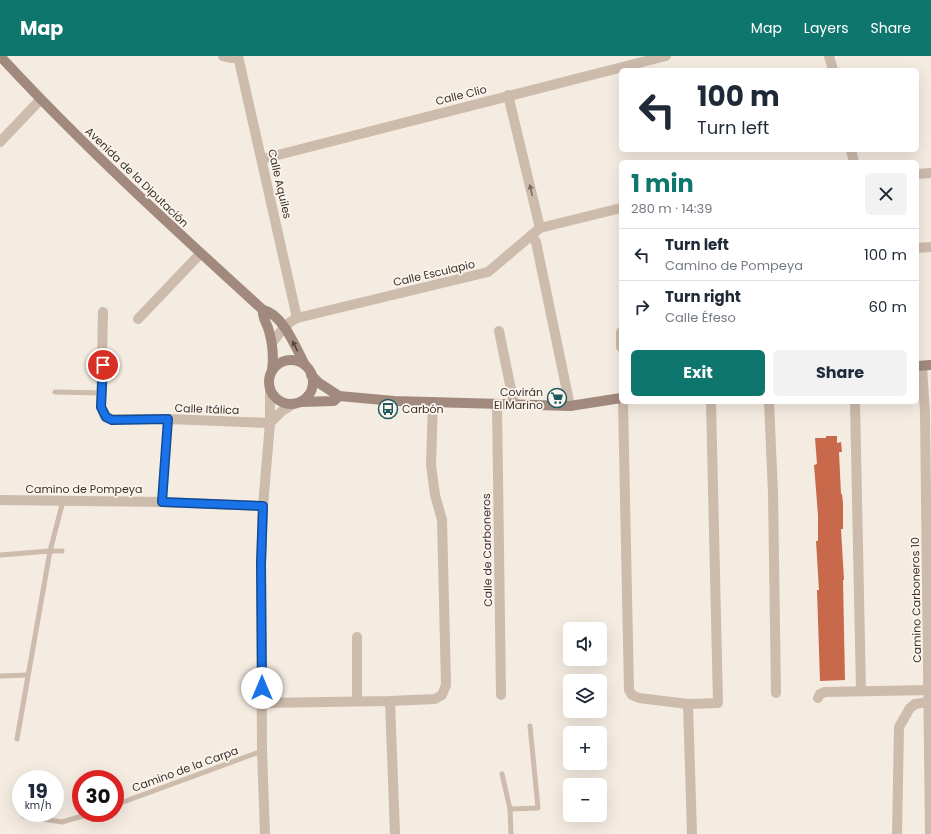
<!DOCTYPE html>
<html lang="en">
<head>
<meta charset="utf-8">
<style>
	body { margin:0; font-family:Poppins,sans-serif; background:#f2f2f3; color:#1f2937; height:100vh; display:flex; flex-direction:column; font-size:15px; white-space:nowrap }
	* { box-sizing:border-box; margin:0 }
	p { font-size:13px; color:#747a83 }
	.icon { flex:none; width:22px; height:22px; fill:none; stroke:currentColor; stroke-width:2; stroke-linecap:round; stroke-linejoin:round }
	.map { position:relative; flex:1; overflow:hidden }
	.panel { position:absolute; left:619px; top:104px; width:300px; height:244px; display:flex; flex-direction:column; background:#fff; border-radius:6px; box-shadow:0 4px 16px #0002 }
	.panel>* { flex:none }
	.top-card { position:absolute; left:619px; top:12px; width:300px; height:84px; border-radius:6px; box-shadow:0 4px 16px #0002; background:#fff; color:#1f2937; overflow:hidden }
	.buttons { position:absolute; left:563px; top:566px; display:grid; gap:8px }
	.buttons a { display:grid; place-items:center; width:44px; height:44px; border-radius:6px; background:#fff; box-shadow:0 4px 16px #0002; font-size:20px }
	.speed { position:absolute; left:12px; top:714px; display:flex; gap:8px; font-size:20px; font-weight:700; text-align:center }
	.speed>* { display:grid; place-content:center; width:52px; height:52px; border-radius:50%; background:#fff; box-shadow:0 4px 16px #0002; line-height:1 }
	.speed small { font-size:10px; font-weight:400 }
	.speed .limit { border:6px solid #d22; background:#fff; color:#111 }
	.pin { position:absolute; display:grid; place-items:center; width:34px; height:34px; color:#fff; margin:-17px; border:2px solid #fff; border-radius:50%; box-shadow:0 1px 4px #0007 }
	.me { position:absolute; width:44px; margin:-22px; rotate:0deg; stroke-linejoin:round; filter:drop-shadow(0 0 3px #0008) }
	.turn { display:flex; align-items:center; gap:14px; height:84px; padding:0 12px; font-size:18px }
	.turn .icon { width:52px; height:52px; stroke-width:2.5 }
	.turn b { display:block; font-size:28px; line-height:34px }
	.round { display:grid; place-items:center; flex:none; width:42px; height:42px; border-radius:6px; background:#f2f2f3 }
	.head { display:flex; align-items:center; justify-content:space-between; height:68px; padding:0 12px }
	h1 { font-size:24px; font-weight:700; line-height:30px; color:#0f766e }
	.button { display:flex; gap:8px; margin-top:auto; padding:8px 12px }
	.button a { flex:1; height:46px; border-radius:6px; background:#0f766e; color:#fff; font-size:16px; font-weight:700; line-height:46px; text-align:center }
	.button a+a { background:#f2f2f3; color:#1f2937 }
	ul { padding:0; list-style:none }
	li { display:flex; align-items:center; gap:12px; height:52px; padding:0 12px; border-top:1px solid #e0e1e3 }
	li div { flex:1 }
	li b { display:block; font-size:15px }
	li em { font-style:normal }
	header { display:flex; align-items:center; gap:24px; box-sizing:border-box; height:56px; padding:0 20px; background:#0f766e; color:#fff }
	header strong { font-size:19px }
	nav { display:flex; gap:22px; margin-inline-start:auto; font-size:14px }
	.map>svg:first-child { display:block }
	.building { fill:#c8694b }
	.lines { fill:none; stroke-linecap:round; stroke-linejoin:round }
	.lane { stroke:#cdbbac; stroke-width:5 }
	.street { stroke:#cdbbac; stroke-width:10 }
	.secondary { stroke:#a18a7d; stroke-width:10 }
	.oneway { fill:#7d6f65 }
	.oneway2 { fill:#544640 }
	.route-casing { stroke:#114b97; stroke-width:10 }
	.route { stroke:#1a73e8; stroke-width:7 }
	.labels { text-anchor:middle; stroke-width:3.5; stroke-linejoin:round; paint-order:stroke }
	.street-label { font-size:11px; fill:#3b302b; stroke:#fbf5ee }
	.poi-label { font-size:11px; fill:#3b302b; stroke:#fbf5ee; text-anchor:end }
</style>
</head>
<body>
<header>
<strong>Map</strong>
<nav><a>Map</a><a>Layers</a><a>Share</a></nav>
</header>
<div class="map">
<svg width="931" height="778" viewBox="0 0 931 778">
	<rect width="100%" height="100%" fill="#f4ebe1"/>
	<path class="building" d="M826,380H837V387L841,386L842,396H839L841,438H842L843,447V473H841L844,524H843L845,624L820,625L817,534H819L816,485H818V459L814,409L817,408L815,382H826Z"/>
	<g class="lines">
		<g class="lane">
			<path d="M55,336L102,337"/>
			<path d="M162,446L168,363"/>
			<path d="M0,499L50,495L63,445"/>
			<path d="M0,620L28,619"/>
			<path d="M17,683L50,495H62"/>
			<path d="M502,718L510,753"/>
			<path d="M115,749L262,695"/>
			<path d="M24,760L62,766L93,757"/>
			<path d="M511,778L510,753L538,752L530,670"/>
		</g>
		<g class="street">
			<path d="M223,0L232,2L238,1"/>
			<path d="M238,0L297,262"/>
			<path d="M829,0L833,14"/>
			<path d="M508,39L540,172"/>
			<path d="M0,86L40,44"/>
			<path d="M851,94L854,106"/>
			<path d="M262,103L666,0"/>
			<path d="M917,118L931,117"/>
			<path d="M531,179L536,186L570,350"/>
			<path d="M917,192L931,191"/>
			<path d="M103,256L101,351L105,361L112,363H168L270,367"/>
			<path d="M138,263L200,198"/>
			<path d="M499,275L514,348"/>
			<path d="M621,276V291"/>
			<path d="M272,287C279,278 286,267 297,262L488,216L540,172L621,152"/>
			<path d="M922,310L925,357L930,778"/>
			<path d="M623,346L629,634L632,639L639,642L688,648L718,647L711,346"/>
			<path d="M769,346L773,437L776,637"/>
			<path d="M855,346L861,635"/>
			<path d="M497,348L501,639"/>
			<path d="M270,367L282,355L295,347"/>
			<path d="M0,444L162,446L263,450"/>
			<path d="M818,642L820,638L825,636L929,634"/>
			<path d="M357,645V581"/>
			<path d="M390,645L395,778"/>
			<path d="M262,647L390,645L435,643L442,639L446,629L442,464L435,439L431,409L433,346"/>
			<path d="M688,648L692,778"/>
			<path d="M265,778L262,695L261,508L263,450L270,367V333"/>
			<path d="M897,778L899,671L910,652L915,648L929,646"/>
		</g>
		<g class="secondary">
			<path d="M0,0C83,90 173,172 263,254C283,258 296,292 305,309"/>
			<path d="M263,254C262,262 267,267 269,275C273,289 274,301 272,315"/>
			<circle cx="291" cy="326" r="22"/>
			<path d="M917,310L931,309"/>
			<path d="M311,319L319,327L339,340L394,345L570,350L621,342"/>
			<path d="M300,346L334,345L339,340"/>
		</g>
	</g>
	<defs><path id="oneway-solid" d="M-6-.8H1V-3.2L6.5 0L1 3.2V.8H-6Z"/></defs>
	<use class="oneway" href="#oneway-solid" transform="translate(531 134) rotate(-103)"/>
	<use class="oneway2" href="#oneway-solid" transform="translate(295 290) rotate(-116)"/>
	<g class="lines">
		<defs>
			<path id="route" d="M103,309L101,351L106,361L112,364L168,363L162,446L263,450L261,508L262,632"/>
		</defs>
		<use href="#route" class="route-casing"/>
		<use href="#route" class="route"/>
	</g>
	<defs>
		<symbol id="supermarket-ring" viewBox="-11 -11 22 22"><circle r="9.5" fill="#fbf5ee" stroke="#1f5a5e" stroke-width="1.5"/><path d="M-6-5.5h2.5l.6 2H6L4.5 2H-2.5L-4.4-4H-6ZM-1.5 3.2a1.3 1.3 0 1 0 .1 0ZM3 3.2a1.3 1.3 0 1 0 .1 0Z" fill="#1f5a5e"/></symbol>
		<symbol id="bus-ring" viewBox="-11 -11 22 22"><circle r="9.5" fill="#fbf5ee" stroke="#1f5a5e" stroke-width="1.5"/><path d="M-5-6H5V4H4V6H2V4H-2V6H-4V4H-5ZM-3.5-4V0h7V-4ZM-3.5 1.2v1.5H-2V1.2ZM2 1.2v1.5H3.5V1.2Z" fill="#1f5a5e"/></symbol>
	</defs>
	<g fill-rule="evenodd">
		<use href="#supermarket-ring" x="546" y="331" width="22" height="22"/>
		<use href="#bus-ring" x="377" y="342" width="22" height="22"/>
	</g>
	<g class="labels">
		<g class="street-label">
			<text transform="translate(461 39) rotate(-14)" y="4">Calle Clio</text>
			<text transform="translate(137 121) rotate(44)" y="4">Avenida de la Diputación</text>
			<text transform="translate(280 128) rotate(77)" y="4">Calle Aquiles</text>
			<text transform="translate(434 217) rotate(-13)" y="4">Calle Esculapio</text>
			<text transform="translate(207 353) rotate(2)" y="4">Calle Itálica</text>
			<text x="84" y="437">Camino de Pompeya</text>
			<text transform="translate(487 494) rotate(-91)" y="4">Calle de Carboneros</text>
			<text transform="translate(916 544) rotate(-91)" y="4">Camino Carboneros 10</text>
			<text transform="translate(185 713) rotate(-20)" y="4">Camino de la Carpa</text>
		</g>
		<g class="poi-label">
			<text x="543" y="340">Covirán<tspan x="543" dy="13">El Marino</tspan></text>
			<text x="402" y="357" text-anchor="start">Carbón</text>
		</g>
	</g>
</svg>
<div class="buttons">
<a><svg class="icon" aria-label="sound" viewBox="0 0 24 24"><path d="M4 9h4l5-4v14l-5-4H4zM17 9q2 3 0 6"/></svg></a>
<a><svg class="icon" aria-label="layers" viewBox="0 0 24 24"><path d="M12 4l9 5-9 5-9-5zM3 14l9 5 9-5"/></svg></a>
<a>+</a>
<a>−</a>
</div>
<div class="speed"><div>19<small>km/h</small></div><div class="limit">30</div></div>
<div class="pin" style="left:103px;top:309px;background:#d93025"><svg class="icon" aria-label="arrive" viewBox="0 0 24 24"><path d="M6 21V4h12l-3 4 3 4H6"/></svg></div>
<svg class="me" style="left:262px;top:632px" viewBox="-20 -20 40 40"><circle r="19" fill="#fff"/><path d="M0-13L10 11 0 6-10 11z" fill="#1a73e8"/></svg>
<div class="top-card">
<div class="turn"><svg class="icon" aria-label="left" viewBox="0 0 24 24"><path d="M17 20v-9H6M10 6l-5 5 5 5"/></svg><div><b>100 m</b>Turn left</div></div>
</div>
<section class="panel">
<div class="head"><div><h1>1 min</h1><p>280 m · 14:39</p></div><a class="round"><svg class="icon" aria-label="close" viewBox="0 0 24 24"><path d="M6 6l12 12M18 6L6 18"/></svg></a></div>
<ul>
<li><svg class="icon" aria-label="left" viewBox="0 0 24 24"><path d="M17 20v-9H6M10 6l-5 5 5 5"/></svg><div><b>Turn left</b><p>Camino de Pompeya</p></div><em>100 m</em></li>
<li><svg class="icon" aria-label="right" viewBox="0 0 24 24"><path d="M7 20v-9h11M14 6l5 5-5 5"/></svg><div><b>Turn right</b><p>Calle Éfeso</p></div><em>60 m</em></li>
</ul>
<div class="button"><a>Exit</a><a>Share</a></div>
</section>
</div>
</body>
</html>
